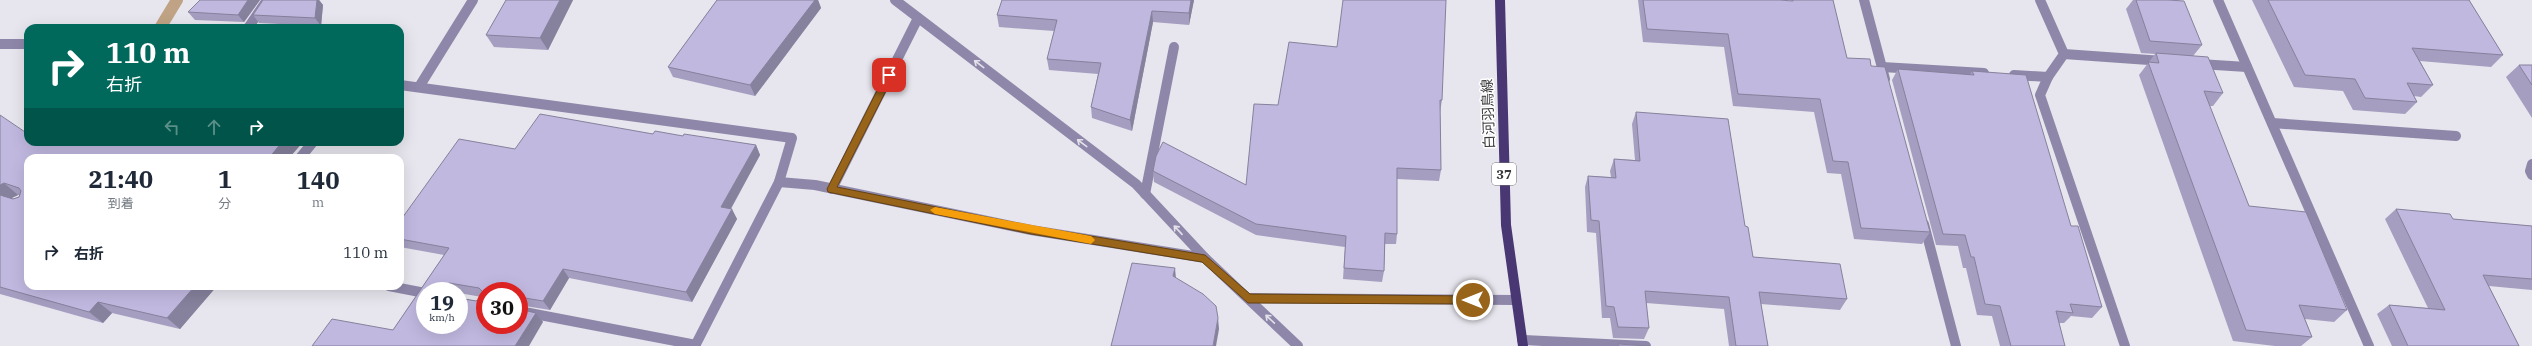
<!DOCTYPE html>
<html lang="ja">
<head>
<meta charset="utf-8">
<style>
	body { margin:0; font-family:"IBM Plex Serif","Noto Sans JP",serif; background:#f6f6f7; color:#1f2937; height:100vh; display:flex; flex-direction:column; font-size:15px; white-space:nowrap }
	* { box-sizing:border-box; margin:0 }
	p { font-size:13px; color:#747a83 }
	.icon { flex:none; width:22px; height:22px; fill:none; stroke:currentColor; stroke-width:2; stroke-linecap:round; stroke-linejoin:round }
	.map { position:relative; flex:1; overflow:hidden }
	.sheet { position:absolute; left:24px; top:154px; width:380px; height:136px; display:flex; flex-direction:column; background:#fff; border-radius:12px; box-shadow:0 4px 16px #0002 }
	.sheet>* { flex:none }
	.guide { position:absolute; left:24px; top:24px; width:380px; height:122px; border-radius:12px; box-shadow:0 4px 16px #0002; background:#00695c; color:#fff; overflow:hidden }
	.speed { position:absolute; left:416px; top:282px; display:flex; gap:8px; font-size:20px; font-weight:700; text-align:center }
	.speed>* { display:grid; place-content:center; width:52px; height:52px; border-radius:50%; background:#fff; box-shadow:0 4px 16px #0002; line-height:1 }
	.speed small { font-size:10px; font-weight:400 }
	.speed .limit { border:6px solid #d22; background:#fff; color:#111 }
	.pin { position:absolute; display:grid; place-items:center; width:34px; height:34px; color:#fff; margin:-17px; border-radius:8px; box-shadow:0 2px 6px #0006 }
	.me { position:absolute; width:44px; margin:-22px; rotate:270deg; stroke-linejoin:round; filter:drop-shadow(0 0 3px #0008) }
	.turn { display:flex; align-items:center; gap:14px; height:84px; padding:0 16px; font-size:18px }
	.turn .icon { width:52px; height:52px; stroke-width:2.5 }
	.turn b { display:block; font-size:28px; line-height:34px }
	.lanes { display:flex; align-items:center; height:38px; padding:0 16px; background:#0003; justify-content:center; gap:20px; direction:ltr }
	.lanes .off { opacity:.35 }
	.eta { display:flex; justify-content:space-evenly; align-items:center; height:68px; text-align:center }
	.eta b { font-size:24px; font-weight:700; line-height:28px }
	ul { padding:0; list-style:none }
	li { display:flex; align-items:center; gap:12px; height:60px; padding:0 16px }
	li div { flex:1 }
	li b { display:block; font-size:15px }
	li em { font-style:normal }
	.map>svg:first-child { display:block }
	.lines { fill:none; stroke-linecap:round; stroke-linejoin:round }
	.stream { stroke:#bfa384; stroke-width:12 }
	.minor { stroke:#8e87a9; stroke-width:10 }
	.major { stroke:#483772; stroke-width:10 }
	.wall { fill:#a59ec0; fill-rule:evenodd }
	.shaded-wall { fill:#86819c }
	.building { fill:#c0b8df; stroke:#86819c; fill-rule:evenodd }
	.oneway { stroke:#e3e1ea }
	.route { fill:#98641a; stroke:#634111 }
	.slow { fill:#f59e0b }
	.labels { text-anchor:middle; stroke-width:3; stroke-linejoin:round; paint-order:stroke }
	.shield { fill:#fff; stroke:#757476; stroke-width:1 }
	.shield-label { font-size:13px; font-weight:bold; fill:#3a393c }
	.street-label { font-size:14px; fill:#3a393c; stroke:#fff }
</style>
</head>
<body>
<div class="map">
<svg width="2532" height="346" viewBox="0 0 2532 346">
	<rect width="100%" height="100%" fill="#e7e5ed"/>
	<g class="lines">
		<path class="stream" d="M160,28L177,0"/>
		<g class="minor">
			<path d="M895,0L1136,184L1205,258L1298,346"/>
			<path d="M1864,0L1885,79"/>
			<path d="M2040,0L2064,54L2048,77L2040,95L2125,346"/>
			<path d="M2218,0L2369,346"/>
			<path d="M248,28L267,0"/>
			<path d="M0,44H28"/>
			<path d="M2064,54L2163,61"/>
			<path d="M2199,64L2247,67"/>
			<path d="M1882,67L1984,73"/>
			<path d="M2014,75L2048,77"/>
			<path d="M400,85L792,138L779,182L695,346"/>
			<path d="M419,87L473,0"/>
			<path d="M2272,123L2456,136"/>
			<path d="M300,158L313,142"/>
			<path d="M2532,164L2530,171L2532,175"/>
			<path d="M779,182L815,185L1031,230L1205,258"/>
			<path d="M832,189L918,18"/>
			<path d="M1145,194L1174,47"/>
			<path d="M1924,224L1956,346"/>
			<path d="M389,286L425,293"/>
			<path d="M1248,298L1515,300"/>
			<path d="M519,311L696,345"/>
			<path d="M1522,340L1646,346"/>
		</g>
		<path class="major" d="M1500,0L1506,225L1523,346"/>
	</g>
	<g class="wall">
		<path d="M200,0H260L244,22L195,20L188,12Z"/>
		<path d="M263,0H319L323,5L321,26L259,23L253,15Z"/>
		<path d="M506,0H573L548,50L494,47L486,35Z"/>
		<path d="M717,0H818L821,8L755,96L673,77L668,67Z"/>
		<path d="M1002,0H1194L1189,25L1153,22L1132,131L1092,118L1091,107L1098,74L1049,70L1047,59L1054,31L999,27L997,15Z"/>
		<path d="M1638,0H1780L1790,1L1791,0H1833L1847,58L1871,66L1930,232L1922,244L1854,239L1841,174L1827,173L1814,112L1733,106L1724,47L1643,42Z"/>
		<path d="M2133,0H2168L2202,45L2193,56L2223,93L2213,106H2209L2249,206L2347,310L2334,322L2305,319L2312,337L2301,346H2275L2233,341L2139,75L2155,54L2141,53L2126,9Z"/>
		<path d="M2252,0H2469L2503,55L2491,67L2420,61L2433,85L2421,97L2414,96L2417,102L2405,114L2353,110L2343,91L2294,87Z"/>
		<path d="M1337,47L1442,100L1440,112L1441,170L1439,181L1397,179V234L1396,244H1385L1384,271L1382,282L1343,279L1345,247L1256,235L1154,182L1153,171L1246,185L1278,105Z"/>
		<path d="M2519,65H2532V118L2506,77Z"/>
		<path d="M1898,69L1970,75L1972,71L2071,226L2102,307L2092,318L2071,316L2064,323H2059L2065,346H2000L1992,316L1977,315L1966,268H1963L1958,246L1936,245L1892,80Z"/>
		<path d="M1636,112L1745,226L1753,257L1847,299L1840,310L1761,304L1768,346H1729L1724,309L1646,303L1649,328L1644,339L1613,338L1610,318H1602L1596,233L1587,232L1585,187L1588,176L1611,177L1610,171L1614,159L1635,160L1632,124Z"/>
		<path d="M0,115L28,142H303L289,158H28V286H217L180,329L112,313L103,323L0,294ZM18,195H20L19,197L13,199L11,198Z"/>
		<path d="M653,134L683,136L756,145L760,155L731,209L737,219L692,302L569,278L550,310L519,305V291H485V325L536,313L543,322L393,330L444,255L400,247V221L515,149ZM425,291H459V293L482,297L476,301Z"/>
		<path d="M2396,209L2453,219L2532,226V290L2489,286L2519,346H2392L2377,314L2389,305L2428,308L2385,219Z"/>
	</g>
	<g class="shaded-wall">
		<path d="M248,0H260L244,22L238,15Z"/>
		<path d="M317,0H319L323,5L321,26L315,18Z"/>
		<path d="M560,0H573L548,50L540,38Z"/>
		<path d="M815,0H818L821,8L755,96L750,85Z"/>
		<path d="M1191,0H1194L1189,25V13Z"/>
		<path d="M1152,11L1153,22L1132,131L1130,120Z"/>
		<path d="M282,142H303L289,158H269Z"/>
		<path d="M756,145L760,155L726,217L721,207Z"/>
		<path d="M4,183L18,195L10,199L0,196V185Z"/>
		<path d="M732,209L737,219L692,302L686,292Z"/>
		<path d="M1175,268L1176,279L1173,276Z"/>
		<path d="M563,269L569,278L550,310L543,301Z"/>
		<path d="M449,283L456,291H446L444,289Z"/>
		<path d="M195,286H217L180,329L167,318Z"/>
		<path d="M98,302L112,313L103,323L89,312Z"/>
		<path d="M536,313L543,322L529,346H515Z"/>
		<path d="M1218,318L1219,329L1216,346H1213Z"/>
	</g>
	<g class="building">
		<path d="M200,0H248L238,15L188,12Z"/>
		<path d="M263,0H317L315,18L253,15Z"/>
		<path d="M506,0H560L540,38L486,35Z"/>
		<path d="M717,0H815L750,85L668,67Z"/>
		<path d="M1002,0H1191L1189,13L1152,11L1130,120L1091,107L1101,63L1047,59L1057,20L997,15Z"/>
		<path d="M1343,0H1446L1442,100H1440L1441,170L1397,168V234L1385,233L1384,271L1344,268L1346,236L1256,224L1153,171L1156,156L1163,142L1246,185L1254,104L1278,105L1289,42L1337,47Z"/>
		<path d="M1643,0H1780L1793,1V0H1833L1847,58L1870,59L1871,66L1885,67L1930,232L1861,228L1848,162L1833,161L1820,99L1738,94L1728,34L1647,29Z"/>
		<path d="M2136,0H2168L2184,1L2202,45L2150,41Z"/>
		<path d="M2268,0H2469L2503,55L2412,48L2433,85L2407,83L2417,102L2365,98L2355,79L2305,75Z"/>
		<path d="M2156,53L2208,57L2223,93L2204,91L2249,206L2306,212L2347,310L2299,305L2312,337L2246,330L2148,62L2159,63Z"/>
		<path d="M2519,65H2532V85Z"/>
		<path d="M1898,69L1974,75L1972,71L2026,75L2071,226H2078L2102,307L2070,304L2073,313L2056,311L2065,346H2011L2000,306L1985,304L1974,257H1971L1965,235L1943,234Z"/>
		<path d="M1636,112L1728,119L1745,226L1748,227L1753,257L1840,264L1847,299L1759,292L1768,346H1736L1729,297L1645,291L1649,328L1618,327L1614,307L1606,306L1599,221L1591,220L1588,176L1616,178L1614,159L1640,161Z"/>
		<path d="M540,114L653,134L655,131L683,136L684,134L756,145L721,207L732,209L686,292L563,269L543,301L519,297V291H485V325H519V309L536,313L515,346H312L332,319L393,330L449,248L400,239V221L459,139L515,149ZM449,283L479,288L483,292L484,296L476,301L459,298V325H425V291H446L444,289Z"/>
		<path d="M0,115L28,134V142H282L269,158H28V286H195L167,318L98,302L89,312L0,287V195L13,199L19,197L21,191L19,188L4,183L0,185Z"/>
		<path d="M2396,209L2450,214L2453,219L2532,226V279L2483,275L2519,346H2408L2389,305L2445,310Z"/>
		<path d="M1132,263L1175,268L1173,276L1203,294L1216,306L1218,318L1213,346H1111Z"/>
		<path d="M1618,344L1649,346H1619Z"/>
	</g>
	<defs><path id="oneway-shaft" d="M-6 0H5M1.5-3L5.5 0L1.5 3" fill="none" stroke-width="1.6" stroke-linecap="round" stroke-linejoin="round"/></defs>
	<g class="oneway">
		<use href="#oneway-shaft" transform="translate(979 64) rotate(-143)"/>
		<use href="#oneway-shaft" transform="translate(1082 143) rotate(-143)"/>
		<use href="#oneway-shaft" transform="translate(1178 230) rotate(-133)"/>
		<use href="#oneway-shaft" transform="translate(1270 319) rotate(-137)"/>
	</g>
	<path class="route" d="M889,72L894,75L837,187L1031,226L1205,255L1250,294L1473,296L1478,300L1473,304L1248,303L1202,262L1031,234L828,192L827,189L885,75Z"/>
	<path class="slow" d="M935,207L1091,236L1095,240L1091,244L935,214L930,210Z"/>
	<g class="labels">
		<rect class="shield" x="1492" y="163" width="24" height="22" rx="3"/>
		<g class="shield-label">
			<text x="1504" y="179">37</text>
		</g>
		<g class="street-label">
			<text transform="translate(1488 114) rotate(-92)" y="5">白河羽鳥線</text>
		</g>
	</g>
</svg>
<div class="speed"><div>19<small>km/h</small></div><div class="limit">30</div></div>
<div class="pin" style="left:889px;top:75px;background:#d93025"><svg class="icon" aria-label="arrive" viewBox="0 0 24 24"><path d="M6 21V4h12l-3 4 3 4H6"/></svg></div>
<svg class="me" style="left:1473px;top:300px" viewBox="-20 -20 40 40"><circle r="17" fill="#98641a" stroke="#fff" stroke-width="3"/><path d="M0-11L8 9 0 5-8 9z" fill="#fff"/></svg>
<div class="guide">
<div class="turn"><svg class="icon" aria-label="right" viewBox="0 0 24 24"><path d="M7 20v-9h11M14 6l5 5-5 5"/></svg><div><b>110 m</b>右折</div></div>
<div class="lanes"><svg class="icon off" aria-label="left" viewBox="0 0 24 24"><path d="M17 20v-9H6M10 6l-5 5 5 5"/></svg><svg class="icon off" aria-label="ahead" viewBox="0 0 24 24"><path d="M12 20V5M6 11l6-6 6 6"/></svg><svg class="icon" aria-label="right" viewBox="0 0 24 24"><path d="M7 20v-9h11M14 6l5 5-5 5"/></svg></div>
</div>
<section class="sheet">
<div class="eta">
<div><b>21:40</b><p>到着</p></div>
<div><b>1</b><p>分</p></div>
<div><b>140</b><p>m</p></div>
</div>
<ul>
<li><svg class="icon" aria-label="right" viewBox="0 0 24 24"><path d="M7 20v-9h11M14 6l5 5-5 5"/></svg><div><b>右折</b></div><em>110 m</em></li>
</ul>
</section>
</div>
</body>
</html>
